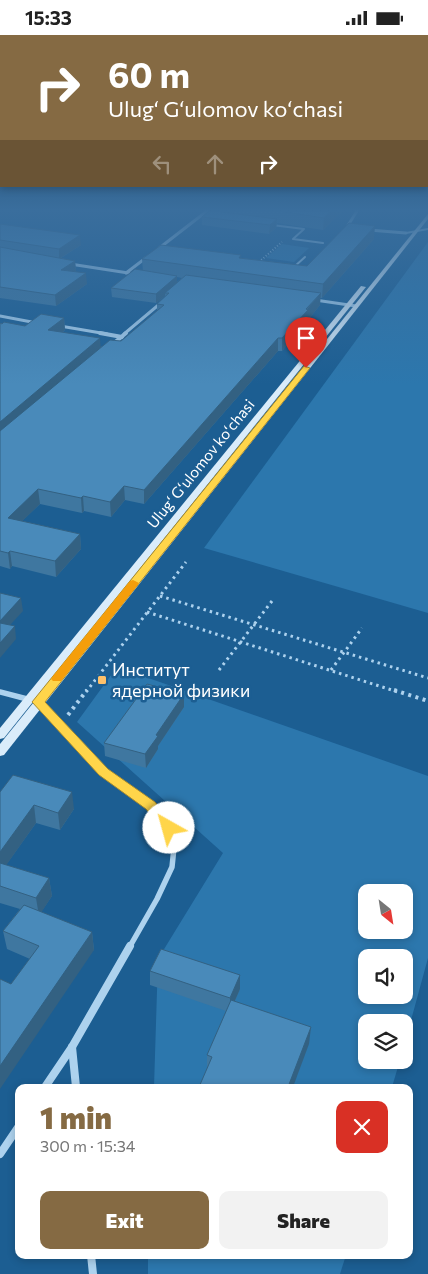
<!DOCTYPE html>
<html lang="en">
<head>
<meta charset="utf-8">
<style>
	body { margin:0; font-family:Commissioner,sans-serif; background:#f2f2f2; color:#222; height:100vh; display:flex; flex-direction:column; font-size:19px; white-space:nowrap }
	* { box-sizing:border-box; margin:0 }
	p { font-size:16px; color:#767676 }
	.icon { flex:none; width:28px; height:28px; fill:none; stroke:currentColor; stroke-width:2; stroke-linecap:round; stroke-linejoin:round }
	.map { position:relative; flex:1; overflow:hidden }
	.side { position:absolute; left:15px; top:1049px; width:398px; height:175px; display:flex; flex-direction:column; background:#fff; border-radius:10px; box-shadow:0 2px 8px #0003 }
	.side>* { flex:none }
	.top-card { position:absolute; left:0px; top:0px; width:429px; height:152px; box-shadow:0 2px 8px #0003; background:#856a43; color:#fff; overflow:hidden }
	.needle { width:32px; rotate:150deg }
	.fabs { position:absolute; left:358px; top:849px; display:grid; gap:10px }
	.fabs a { display:grid; place-items:center; width:55px; height:55px; border-radius:10px; background:#fff; box-shadow:0 2px 8px #0003; font-size:25px }
	.pin { position:absolute; display:grid; place-items:center; width:42px; height:42px; color:#fff; margin:-51px -21px; border-radius:50% 50% 50% 0; rotate:-45deg; box-shadow:0 0 5px #0007 }
	.pin .icon { rotate:45deg }
	.me { position:absolute; width:55px; margin:-28px; rotate:322deg; stroke-linejoin:round; filter:drop-shadow(0 0 4px #0008) }
	.turn { display:flex; align-items:center; gap:18px; height:105px; padding:0 25px; font-size:22px }
	.turn .icon { width:65px; height:65px; stroke-width:2.5 }
	.turn b { display:block; font-size:35px; line-height:42px }
	.lanes { display:flex; align-items:center; height:48px; padding:0 25px; background:#0003; justify-content:center; gap:25px; direction:ltr }
	.lanes .off { opacity:.35 }
	.round { display:grid; place-items:center; flex:none; width:52px; height:52px; border-radius:10px; background:#f2f2f2 }
	.head { display:flex; align-items:center; justify-content:space-between; height:85px; padding:0 25px }
	h1 { font-size:30px; font-weight:800; line-height:38px; color:#856a43 }
	.button { display:flex; gap:10px; margin-top:auto; padding:10px 25px }
	.button a { flex:1; height:58px; border-radius:10px; background:#856a43; color:#fff; font-size:20px; font-weight:800; line-height:58px; text-align:center }
	.button a+a { background:#f2f2f2; color:#222 }
	.status { display:flex; justify-content:space-between; align-items:center; height:35px; padding:0 25px; background:#fff; direction:ltr }
	.status svg { height:14px; fill:currentColor }
	.map>svg:first-child { display:block }
	.green { fill:#2c77ad; fill-rule:evenodd }
	.lines { fill:none; stroke-linecap:round; stroke-linejoin:round }
	.path-far2 { stroke:#add2ee; stroke-width:2; stroke-dasharray:1 2; stroke-linecap:butt }
	.path-far1 { stroke:#add2ee; stroke-width:3; stroke-dasharray:2.5 4; stroke-linecap:butt }
	.path { stroke:#add2ee; stroke-width:4; stroke-dasharray:3 4.5; stroke-linecap:butt }
	.service { stroke:#add2ee; stroke-width:2 }
	.minor-far3 { stroke:#add2ee; stroke-width:3 }
	.minor-far2 { stroke:#add2ee; stroke-width:4 }
	.minor-far1 { stroke:#add2ee; stroke-width:5.5 }
	.minor { stroke:#add2ee; stroke-width:8 }
	.secondary { fill:#daecfa; fill-rule:evenodd }
	.wall { fill:#3f77a0; fill-rule:evenodd }
	.shaded-wall { fill:#336182 }
	.building { fill:#498aba; stroke:#336182 }
	.route { fill:#ffd54a; stroke:#a68a30 }
	.slow { fill:#f59e0b }
	.poi-dot { fill:#fec16b; stroke:#1c5e92; stroke-width:2 }
	.labels { text-anchor:middle; stroke-width:5; stroke-linejoin:round; paint-order:stroke }
	.far-street-label { font-size:15px; fill:#fff; stroke:#1c5e92 }
	.poi-label { font-size:18px; fill:#fff; stroke:#1c5e92; text-anchor:start }
</style>
</head>
<body>
<div class="status"><b>15:33</b><svg viewBox="0 0 49 12"><path d="M0 12V9h3v3zM5 12V6h3v6zM10 12V3h3v9zM15 12V0h3v12zM26 1h20v11H26zM47 4h2v5h-2z"/></svg></div>
<div class="map">
<svg width="428" height="1239" viewBox="0 0 428 1239">
	<rect width="100%" height="100%" fill="#1c5e92"/>
	<g class="green">
		<path d="M428,207V578L204,513Z"/>
		<path d="M282,209L309,213L294,227L266,223Z"/>
		<path d="M117,632L428,741V923L404,1011V988H366V1025H400L392,1052H154L158,924L223,818L77,687ZM366,858H404V895H366ZM366,922H404V960H366Z"/>
		<path d="M148,1220H346L340,1239H148Z"/>
	</g>
	<g class="lines">
		<path class="path-far2" d="M259,227L282,207"/>
		<g class="path-far1">
			<path d="M160,561L428,643"/>
			<path d="M147,577L398,657"/>
			<path d="M219,635L272,566"/>
			<path d="M331,635L362,593"/>
			<path d="M86,657L186,527"/>
		</g>
		<g class="path">
			<path d="M394,655L428,666"/>
			<path d="M68,680L87,655"/>
		</g>
		<g class="service">
			<path d="M272,190L304,194L293,204L323,208"/>
			<path d="M406,198L428,194"/>
			<path d="M294,232L305,222"/>
		</g>
		<g class="minor-far3">
			<path d="M347,192L357,176"/>
			<path d="M369,195L406,198"/>
			<path d="M158,214L207,176"/>
			<path d="M70,229L135,239"/>
			<path d="M126,238L147,222"/>
			<path d="M315,265L356,271"/>
			<path d="M0,281L37,288"/>
			<path d="M60,291L107,299"/>
			<path d="M124,299L162,267"/>
		</g>
		<g class="minor-far2">
			<path d="M100,298L122,302"/>
			<path d="M113,309L126,298"/>
		</g>
		<g class="minor-far1">
			<path d="M0,657L31,665"/>
			<path d="M39,668L104,737L151,770L175,803L172,832L157,864L129,913"/>
		</g>
		<g class="minor">
			<path d="M72,1012L76,1052"/>
			<path d="M45,1052L72,1012L130,911"/>
			<path d="M0,1119L19,1091"/>
			<path d="M91,1220L93,1239"/>
		</g>
		<g class="secondary">
			<path d="M428,179V184L4,720L0,721V709Z"/>
			<path d="M361,251L366,252L4,703L0,704V693Z"/>
		</g>
	</g>
	<g class="wall">
		<path d="M217,176H342L323,195L277,188L276,193L269,199L202,190V182Z"/>
		<path d="M0,189L81,210L61,223L75,226L76,236L75,237L87,249L56,271L0,263Z"/>
		<path d="M374,204L322,263H320V270L308,285L307,287L282,316H278L144,469L125,465L111,482L84,476L82,478L40,469L22,486L80,499L81,514L56,542L12,531L10,534L0,531V288L25,291L64,283L65,295L63,297L100,312L121,306L157,276V269L165,262V261L156,268L112,262L111,253L143,236L142,224L241,223L307,231ZM177,242L182,243L177,247Z"/>
		<path d="M184,672L158,711V714L146,733L105,721L104,708Z"/>
		<path d="M0,757L74,774L60,795L36,788L6,830L49,843L52,861L41,877L92,897L94,915L11,949L30,924L7,914L3,896L20,874L0,868Z"/>
		<path d="M150,936L240,954L235,966L309,1009L207,1034V1020L226,976L150,950Z"/>
	</g>
	<g class="shaded-wall">
		<path d="M330,176H342L323,195L324,183Z"/>
		<path d="M277,184L276,193L269,199L270,190Z"/>
		<path d="M375,191L374,204L322,263L323,249Z"/>
		<path d="M80,200L81,210L59,224V214Z"/>
		<path d="M75,226L76,236L62,245L61,235Z"/>
		<path d="M86,238L87,249L56,271L55,260Z"/>
		<path d="M177,241V250L165,258V261L156,268V259Z"/>
		<path d="M321,258L320,270L308,285L307,287L282,316V303Z"/>
		<path d="M64,283L65,295L50,307L48,295Z"/>
		<path d="M100,303L101,316L0,403V387Z"/>
		<path d="M278,303V316L144,469V455Z"/>
		<path d="M124,451L125,465L111,482L110,467Z"/>
		<path d="M38,454L40,469L10,498L8,483Z"/>
		<path d="M83,461L84,476L82,478L81,463Z"/>
		<path d="M80,499L81,514L56,542L55,526Z"/>
		<path d="M10,516L12,531L10,534L8,518Z"/>
		<path d="M21,563L23,576L1,600L0,586Z"/>
		<path d="M15,591L16,604L0,623V608Z"/>
		<path d="M184,659V672L158,711V714L146,733L145,719L156,700Z"/>
		<path d="M72,757L74,774L60,795L58,778Z"/>
		<path d="M34,770L36,788L0,839V817Z"/>
		<path d="M49,843L52,861L39,881L36,863Z"/>
		<path d="M92,897L94,915L0,1054V1031Z"/>
		<path d="M240,940V954L230,977V963Z"/>
		<path d="M311,992L309,1009L293,1052H288Z"/>
	</g>
	<g class="building">
		<path d="M209,176H214L277,184L270,190L202,182Z"/>
		<path d="M279,176H330L324,183Z"/>
		<path d="M349,188L375,191L323,249L142,224L161,210L241,220L239,223L307,231Z"/>
		<path d="M0,189L80,200L59,214L0,205Z"/>
		<path d="M0,212L75,226L61,235L86,238L55,260L0,252Z"/>
		<path d="M135,234L177,241L156,259L111,253Z"/>
		<path d="M186,240L321,258L306,274L308,275L282,303H278L144,455L124,451L110,467L83,461L81,463L38,454L8,483L80,499L55,526L10,516L8,518L0,516V396L110,305L121,306L164,270L157,269L169,258H165Z"/>
		<path d="M41,279L64,283L48,295L100,303L0,387V288L2,289L4,287L25,291Z"/>
		<path d="M0,558L21,563L0,586Z"/>
		<path d="M0,588L15,591L0,608Z"/>
		<path d="M147,649L184,659L156,700L158,701L145,719L104,708Z"/>
		<path d="M13,740L72,757L58,778L34,770L0,817V757Z"/>
		<path d="M0,828L49,843L36,863L0,851Z"/>
		<path d="M24,870L92,897L0,1031V944L11,949L39,911L3,896Z"/>
		<path d="M161,914L240,940L230,963L150,936Z"/>
		<path d="M231,965L311,992L288,1052H199L212,1022L207,1020Z"/>
	</g>
	<linearGradient id="sky" x2="0" y2="1"><stop stop-color="#0f3450"/><stop offset="0.5" stop-color="#3a6e9d"/><stop offset="1" stop-color="#3a6e9d" stop-opacity="0"/></linearGradient>
	<rect width="428" height="349" fill="url(#sky)"/>
	<path class="route" d="M304,331L310,333L45,667L108,734L155,767L176,793L174,797H164L146,774L99,740L32,667Z"/>
	<path class="slow" d="M133,545L139,548L137,551L61,646H53L51,644L53,641L130,546Z"/>
	<rect class="poi-dot" x="97" y="640" width="10" height="10" rx="2.5"/>
	<g class="labels">
		<g class="far-street-label">
			<text transform="translate(201 429) rotate(-51)" y="5">Ulugʻ Gʻulomov koʻchasi</text>
		</g>
		<g class="poi-label">
			<text x="112" y="641">Институт<tspan x="112" dy="21">ядерной физики</tspan></text>
		</g>
	</g>
</svg>
<div class="fabs">
<a><svg class="needle" viewBox="-14 -14 28 28"><path d="M0-13l5 13h-10z" fill="#e53935"/><path d="M0 13l5-13h-10z" fill="#767676"/></svg></a>
<a><svg class="icon" aria-label="sound" viewBox="0 0 24 24"><path d="M4 9h4l5-4v14l-5-4H4zM17 9q2 3 0 6"/></svg></a>
<a><svg class="icon" aria-label="layers" viewBox="0 0 24 24"><path d="M12 4l9 5-9 5-9-5zM3 14l9 5 9-5"/></svg></a>
</div>
<div class="pin" style="left:306px;top:333px;background:#d93025"><svg class="icon" aria-label="arrive" viewBox="0 0 24 24"><path d="M6 21V4h12l-3 4 3 4H6"/></svg></div>
<svg class="me" style="left:169px;top:793px" viewBox="-20 -20 40 40"><circle r="19" fill="#fff"/><path d="M0-13L10 11 0 6-10 11z" fill="#ffd54a"/></svg>
<div class="top-card">
<div class="turn"><svg class="icon" aria-label="right" viewBox="0 0 24 24"><path d="M7 20v-9h11M14 6l5 5-5 5"/></svg><div><b>60 m</b>Ulugʻ Gʻulomov koʻchasi</div></div>
<div class="lanes"><svg class="icon off" aria-label="left" viewBox="0 0 24 24"><path d="M17 20v-9H6M10 6l-5 5 5 5"/></svg><svg class="icon off" aria-label="ahead" viewBox="0 0 24 24"><path d="M12 20V5M6 11l6-6 6 6"/></svg><svg class="icon" aria-label="right" viewBox="0 0 24 24"><path d="M7 20v-9h11M14 6l5 5-5 5"/></svg></div>
</div>
<section class="side">
<div class="head"><div><h1>1 min</h1><p>300 m · 15:34</p></div><a class="round" style="background:#d93025;color:#fff"><svg class="icon" aria-label="close" viewBox="0 0 24 24"><path d="M6 6l12 12M18 6L6 18"/></svg></a></div>
<div class="button"><a>Exit</a><a>Share</a></div>
</section>
</div>
</body>
</html>
